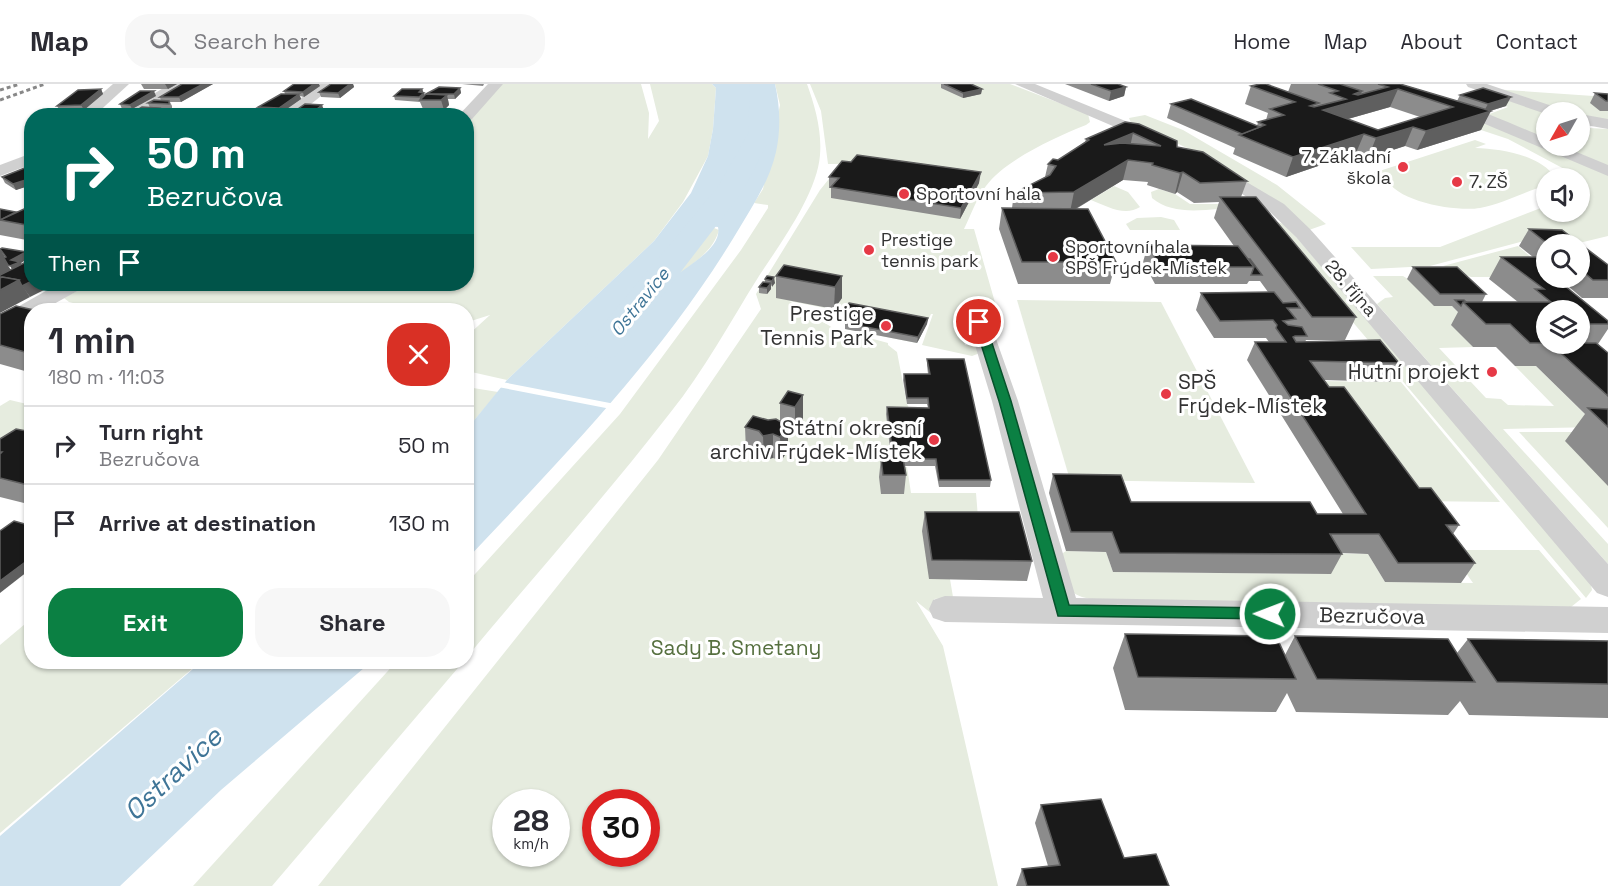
<!DOCTYPE html>
<html lang="en">
<head>
<meta charset="utf-8">
<style>
	body { margin:0; font-family:"Space Grotesk",sans-serif; background:#f7f7f7; color:#2b2b33; height:100vh; display:flex; flex-direction:column; font-size:22px; white-space:nowrap }
	* { box-sizing:border-box; margin:0 }
	p { font-size:20px; color:#7c7c81 }
	.icon { flex:none; width:33px; height:33px; fill:none; stroke:currentColor; stroke-width:2; stroke-linecap:round; stroke-linejoin:round }
	.map { position:relative; flex:1; overflow:hidden }
	.panel { position:absolute; left:24px; top:219px; width:450px; height:366px; display:flex; flex-direction:column; background:#fff; border-radius:24px; box-shadow:0 2px 4px #0004 }
	.panel>* { flex:none }
	.top-card { position:absolute; left:24px; top:24px; width:450px; height:183px; border-radius:24px; box-shadow:0 2px 4px #0004; background:#00695c; color:#fff; overflow:hidden }
	.needle { width:39px; rotate:231deg }
	.fabs { position:absolute; left:1536px; top:18px; display:grid; gap:12px }
	.fabs a { display:grid; place-items:center; width:54px; height:54px; border-radius:50%; background:#fff; box-shadow:0 2px 4px #0004; font-size:30px }
	.speed { position:absolute; left:492px; top:705px; display:flex; gap:12px; font-size:30px; font-weight:700; text-align:center }
	.speed>* { display:grid; place-content:center; width:78px; height:78px; border-radius:50%; background:#fff; box-shadow:0 2px 4px #0004; line-height:1 }
	.speed small { font-size:15px; font-weight:400 }
	.speed .limit { border:9px solid #d22; background:#fff; color:#111 }
	.pin { position:absolute; display:grid; place-items:center; width:51px; height:51px; color:#fff; margin:-26px; border:3px solid #fff; border-radius:50%; box-shadow:0 2px 6px #0007 }
	.me { position:absolute; width:66px; margin:-33px; rotate:271deg; stroke-linejoin:round; filter:drop-shadow(0 0 4px #0008) }
	.turn { display:flex; align-items:center; gap:21px; height:126px; padding:0 24px; font-size:27px }
	.turn .icon { width:78px; height:78px; stroke-width:2.5 }
	.turn b { display:block; font-size:42px; line-height:51px }
	.then { display:flex; align-items:center; height:57px; padding:0 24px; background:#0003; gap:12px; font-size:22px }
	.round { display:grid; place-items:center; flex:none; width:63px; height:63px; border-radius:24px; background:#f7f7f7 }
	.overview { display:flex; align-items:center; justify-content:space-between; height:102px; padding:0 24px }
	h1 { font-size:36px; font-weight:700; line-height:45px }
	.action { display:flex; gap:12px; margin-top:auto; padding:12px 24px }
	.action a { flex:1; height:69px; border-radius:24px; background:#0b8043; color:#fff; font-size:24px; font-weight:700; line-height:69px; text-align:center }
	.action a+a { background:#f7f7f7; color:#2b2b33 }
	ul { padding:0; list-style:none }
	li { display:flex; align-items:center; gap:18px; height:78px; padding:0 24px; border-top:2px solid #e1e1e2 }
	li div { flex:1 }
	li b { display:block; font-size:22px }
	li em { font-style:normal }
	header { display:flex; align-items:center; gap:36px; box-sizing:border-box; height:84px; padding:0 30px; background:#fff; border-bottom:2px solid #e1e1e2 }
	header strong { font-size:28px }
	nav { display:flex; gap:33px; margin-inline-start:auto; font-size:21px }
	.search { width:420px; height:54px; background:#f7f7f7; display:flex; align-items:center; gap:15px; box-sizing:border-box; padding:0 21px; border-radius:24px; color:#7c7c81; font-size:22px }
	.map>svg:first-child { display:block }
	.green { fill:#e6ecdf; fill-rule:evenodd }
	.water { fill:#cfe2ee; fill-rule:evenodd }
	.pier { fill:#fff }
	.lines { fill:none; stroke-linecap:round; stroke-linejoin:round }
	.river { fill:#cfe2ee; fill-rule:evenodd }
	.minor { fill:#d0d0d0; fill-rule:evenodd }
	.rail { stroke:#888; stroke-width:3; stroke-dasharray:4 3; stroke-linecap:butt }
	.wall { fill:#8c8c8c; fill-rule:evenodd }
	.shaded-wall { fill:#5f5f5f }
	.building { fill:#1a1a1a; stroke:#5f5f5f; stroke-width:1.5; fill-rule:evenodd }
	.route { fill:#0b8043; stroke:#07532c; stroke-width:1.5 }
	.poi-dot { fill:#e63946; stroke:#fff; stroke-width:2 }
	.labels { text-anchor:middle; stroke-width:6; stroke-linejoin:round; paint-order:stroke }
	.far-poi-label { font-size:18px; fill:#333; stroke:#fff; text-anchor:start }
	.far-street-label { font-size:18px; fill:#333; stroke:#fff }
	.far-water-label { font-size:18px; font-style:italic; fill:#3f7597; stroke:#fff }
	.poi-label { font-size:21px; fill:#333; stroke:#fff; text-anchor:end }
	.street-label { font-size:21px; fill:#333; stroke:#fff }
	.park-label { font-size:21px; fill:#56703f; stroke:#fff }
	.near-water-label { font-size:27px; font-style:italic; fill:#3f7597; stroke:#fff }
</style>
</head>
<body>
<header>
<strong>Map</strong>
<div class="search"><svg class="icon" aria-label="search" viewBox="0 0 24 24"><circle cx="10" cy="10" r="6"/><path d="M15 15l6 6"/></svg>Search here</div>
<nav><a>Home</a><a>Map</a><a>About</a><a>Contact</a></nav>
</header>
<div class="map">
<svg width="1608" height="802" viewBox="0 0 1608 802">
	<rect width="100%" height="100%" fill="#fff"/>
	<g class="green">
		<path d="M500,0H641L649,29L648,55L659,37L650,0H712L716,4L713,45L708,72L683,118L654,157L507,296L467,287V252L490,231L471,237L467,242L466,226H101L69,218L64,214L90,200H466L467,34Z"/>
		<path d="M775,0H807C815,22 822,47 820,71C817,110 780,160 759,192C730,238 704,287 670,329C605,413 534,492 467,573L466,500L620,330L741,166L768,124V121L754,119L763,105L780,21Z"/>
		<path d="M810,0H1010L1088,30L1090,38L1086,41C1056,53 1005,76 986,102C976,115 971,131 964,145H974L1000,236L960,237L965,261H976L980,269L972,272L922,261L933,230H931L917,259L845,245L851,236L843,234L846,228L789,217L833,244L888,259V261L897,268L907,320L910,326L886,322L891,382L907,383L911,409H976L979,446L1015,447L1027,497L950,495L953,513L934,515L937,534L916,517L943,562L998,802H318L658,376L761,225L756,210L820,106L841,80H828L821,27ZM506,718H556V770H506ZM596,718H646V770H596Z"/>
		<path d="M1492,5L1608,13V37L1540,21Z"/>
		<path d="M1481,8L1546,28V62H1580V37L1590,44L1608,45V152L1575,160L1524,157L1430,182L1371,185L1351,163H1440L1546,122V128H1580V109L1587,103L1583,95L1508,55L1463,40L1508,23L1478,13Z"/>
		<path d="M1145,31L1183,46L1277,101L1326,140L1309,146C1253,98 1199,66 1131,39L1129,34Z"/>
		<path d="M1475,56L1486,60L1475,64C1501,65 1534,70 1552,89L1553,94H1546V101C1525,108 1502,120 1480,124C1457,128 1394,118 1386,93L1372,98L1361,93Z"/>
		<path d="M1114,102L1128,108L1140,123C1125,133 1106,122 1091,116Z"/>
		<path d="M1159,105L1175,110L1190,120H1236L1241,123C1213,124 1175,134 1152,114L1151,108Z"/>
		<path d="M1161,133L1174,136L1180,146H1130L1126,140L1137,134Z"/>
		<path d="M1264,133L1286,141L1590,496L1592,506L1586,514Z"/>
		<path d="M709,142L719,146C710,178 674,185 661,212L643,219L639,216L646,207L681,181L688,153Z"/>
		<path d="M1518,162L1546,186V194L1591,223L1538,193H1471L1443,182Z"/>
		<path d="M1373,192H1403L1452,222L1470,240L1452,241L1473,263L1439,264L1486,314L1501,315L1508,321L1554,322L1515,282H1536L1598,343L1503,345L1608,460V480L1377,220L1385,214L1393,213Z"/>
		<path d="M1017,216L1161,218L1255,399L1070,396Z"/>
		<path d="M1382,275L1500,418L1416,417L1317,297L1389,298Z"/>
		<path d="M467,303L498,308L467,345Z"/>
		<path d="M10,316L31,321V370L0,371V322Z"/>
		<path d="M1519,348H1608V444Z"/>
		<path d="M1450,466H1539L1581,515L1571,523L1091,515C1064,511 1065,496 1057,473L1066,467L1106,468L1113,488L1330,490L1319,469L1368,470L1385,498L1473,499Z"/>
		<path d="M31,535L32,578H200L0,749V561Z"/>
		<path d="M396,578H463L272,802H193Z"/>
	</g>
	<g class="water">
		<path d="M712,0H775C780,22 781,45 776,68C769,99 750,126 734,153C661,273 562,374 467,475V345L507,296L654,157L691,109L708,72L713,45L716,4ZM709,142L718,143C723,166 679,186 667,199C664,202 662,208 661,212L643,219L639,216L646,207L681,181L688,152Z"/>
		<path d="M201,578H371L221,706L120,802H0V752Z"/>
	</g>
	<path class="pier" d="M502,298L615,320L611,325L498,303Z"/>
	<g class="lines">
		<path class="river" d="M750,0H772V50L743,107L616,272L603,275L590,272L585,264L590,256L717,104L748,50Z"/>
		<g class="minor">
			<path d="M113,0H129L94,32H76Z"/>
			<path d="M170,0H188L137,32H117Z"/>
			<path d="M320,0H336L296,32H277Z"/>
			<path d="M488,0H503L472,35L466,37V32H458Z"/>
			<path d="M1015,0H1035L1162,52L1164,55L1156,60L1150,58Z"/>
			<path d="M1375,0C1423,0 1500,35 1546,54V62H1562L1608,81V92L1485,40L1377,3Z"/>
			<path d="M1466,0H1487L1561,25L1564,28L1546,30L1468,3Z"/>
			<path d="M1580,30L1608,35V45L1580,40Z"/>
			<path d="M32,69V80L0,92V81Z"/>
			<path d="M1211,77L1284,120L1310,145L1608,480V513L1597,509L1296,153L1270,128L1205,86L1202,82L1205,78Z"/>
			<path d="M58,200H84L81,205L43,226H32V233L0,249V233Z"/>
			<path d="M979,231L987,233L990,238L1018,317L1076,514L1608,523V549L945,538L933,534L929,525L933,516L945,512L1043,514L992,317L968,238L971,233Z"/>
		</g>
		<g class="rail">
			<path d="M0,6L20,0"/>
			<path d="M0,16L45,0"/>
		</g>
	</g>
	<g class="wall">
		<path d="M141,0H177L168,5H144Z"/>
		<path d="M182,0H213L181,18H170L172,22V25L159,24L161,29L159,30L150,24L148,19L161,17L160,13Z"/>
		<path d="M331,0H353L354,3L340,14L321,13L319,8Z"/>
		<path d="M462,0H484L483,2Z"/>
		<path d="M941,0H971L982,5L981,10L963,14L941,4Z"/>
		<path d="M1065,0H1118L1126,3L1124,12L1109,17Z"/>
		<path d="M1291,0H1401L1457,17L1460,11L1506,22L1490,27L1481,46L1417,66L1405,62L1368,74L1356,69L1286,93L1233,70L1235,64L1167,34L1171,20L1257,42L1258,38L1266,36L1268,29L1245,20L1251,2L1288,8ZM1390,23L1420,33L1378,46L1348,35Z"/>
		<path d="M320,2L304,13L300,12L301,15L281,29L259,27L258,23L285,10L284,7Z"/>
		<path d="M460,4L461,9L455,15H448L449,21L444,26L423,25L420,18L395,16L394,12L422,5L425,11Z"/>
		<path d="M101,5L103,10L84,26L60,27L57,22Z"/>
		<path d="M1595,9L1608,10V27H1600L1590,19Z"/>
		<path d="M156,12L132,25H122L120,20Z"/>
		<path d="M1125,38L1247,97L1241,113L1356,233L1345,256H1306L1305,258L1399,279L1390,298L1324,296L1329,303L1419,404L1459,441L1453,450L1475,479L1461,499L1385,498L1368,470L1341,469L1342,470L1331,490L1113,488L1106,468L1066,467L1049,409L1053,390L1131,418L1317,430H1343L1247,276L1255,258H1269L1266,254H1214L1196,226L1201,209L1268,208L1260,197H1249L1247,200H1155L1143,178L1148,161L1234,162L1214,134L1219,118L1194,119L1177,108L1175,110L1147,101L1148,98L1123,96L1076,125L1116,178L1110,200H1018L999,145L1002,124H1012L1014,109L1045,93L1048,80L1058,76L1085,58L1086,55Z"/>
		<path d="M851,78L979,99L960,135L831,114V104H829V93Z"/>
		<path d="M32,81V104L30,101L16,106L5,99L2,93Z"/>
		<path d="M0,125L16,128L32,126V157L0,151Z"/>
		<path d="M1529,145L1562,146L1608,181V214H1582L1561,196L1560,198L1608,237V245L1598,260L1608,269V402L1565,357L1585,330L1536,282H1515L1496,263H1473L1451,241L1458,228L1452,222H1434L1407,195L1413,183H1457L1486,210L1482,218H1518L1489,195L1501,173H1533L1519,162ZM1546,160H1580V194H1546ZM1546,226H1580V260H1546Z"/>
		<path d="M767,192L775,199L771,202V205L767,210L759,209V203L765,198V195Z"/>
		<path d="M776,192H842V214L834,225L776,214Z"/>
		<path d="M32,226V289L0,280V230Z"/>
		<path d="M843,228L928,234L927,240L917,259L845,245V239L848,235L843,234Z"/>
		<path d="M927,275L991,396L990,403H939L935,382H905L906,391L904,410H881L879,393L881,374H891L886,330L887,323L928,324L927,320H907L903,296L904,290H928L927,281Z"/>
		<path d="M788,307L803,335L795,347L788,345V366L781,377L773,374L764,376L760,371L746,367L745,343L768,336L780,337V319Z"/>
		<path d="M32,348V421L0,413V355Z"/>
		<path d="M925,428L1032,477L1027,497L929,495L922,447Z"/>
		<path d="M1125,550L1285,571L1295,552L1457,569L1468,555L1608,557V634L1469,631L1460,617L1448,631L1296,628L1287,609L1276,628L1125,626L1113,584Z"/>
		<path d="M1041,721L1124,774L1169,802H1016L1022,785L1048,782L1035,739Z"/>
	</g>
	<g class="shaded-wall">
		<path d="M165,0H177L168,5Z"/>
		<path d="M203,0H213L181,18L179,13Z"/>
		<path d="M314,0H319L320,2L304,13L303,8Z"/>
		<path d="M350,0H353L354,3L340,14L338,9Z"/>
		<path d="M1394,0H1401L1399,5H1398L1390,23L1316,44L1323,26L1354,10L1362,7L1359,16Z"/>
		<path d="M1126,3L1124,12L1109,17L1111,7Z"/>
		<path d="M460,4L461,9L455,15L454,10Z"/>
		<path d="M101,5L103,10L84,26L81,21Z"/>
		<path d="M422,5L425,13L420,16L419,8Z"/>
		<path d="M982,5L981,10L963,14V9Z"/>
		<path d="M154,7L156,12L132,25L130,21Z"/>
		<path d="M299,10L301,15L281,29L279,24Z"/>
		<path d="M447,11L449,21L444,26L441,16Z"/>
		<path d="M1511,13L1506,22L1483,29L1488,20Z"/>
		<path d="M322,21L324,26L316,32H315L313,28Z"/>
		<path d="M159,24L161,29L159,30V32H147Z"/>
		<path d="M311,26L313,32H304Z"/>
		<path d="M275,27L277,32H269Z"/>
		<path d="M1491,27L1481,46L1417,66L1426,47Z"/>
		<path d="M1413,43L1405,62L1368,74L1376,54Z"/>
		<path d="M1133,49L1129,68L1104,61Z"/>
		<path d="M1364,50L1356,69L1286,93L1293,73Z"/>
		<path d="M1128,76L1123,96L1070,128L1074,108Z"/>
		<path d="M981,88L979,99L960,135L961,124Z"/>
		<path d="M1183,88L1177,108L1175,110L1180,89Z"/>
		<path d="M32,94V101L16,106L13,100Z"/>
		<path d="M0,165L9,179L7,180L13,189L0,196Z"/>
		<path d="M26,168L29,174L21,179L24,183L14,188L10,182L11,176Z"/>
		<path d="M842,192V214L834,225L835,203Z"/>
		<path d="M774,193L775,199L772,203V197Z"/>
		<path d="M19,196L30,213L0,229V206Z"/>
		<path d="M32,197V200H56L30,213L22,202Z"/>
		<path d="M771,199V205L767,210V204Z"/>
		<path d="M367,200H381L369,203Z"/>
		<path d="M928,234L927,240L917,259L918,253Z"/>
		<path d="M803,311V335L795,347V323Z"/>
		<path d="M788,342V366L781,377L780,353Z"/>
		<path d="M773,350V374L764,376L763,352Z"/>
		<path d="M32,473V484L0,509V497Z"/>
	</g>
	<g class="building">
		<path d="M182,0H203L179,13H160Z"/>
		<path d="M294,0H314L303,8L284,7Z"/>
		<path d="M331,0H350L338,9L319,8Z"/>
		<path d="M944,0H971L982,5L963,9Z"/>
		<path d="M1091,0H1118L1126,3L1111,7Z"/>
		<path d="M1260,0H1266L1319,19L1310,22L1314,23L1346,15L1330,9L1338,7L1318,0H1340L1362,7L1354,10L1358,11L1388,3L1378,0H1400L1491,27L1426,47L1413,43L1376,54L1364,50L1293,73L1239,51L1265,41L1258,38L1284,31L1270,25L1295,18L1251,2ZM1398,5L1453,23L1378,46L1323,26Z"/>
		<path d="M439,3L460,4L454,10H426Z"/>
		<path d="M1483,4L1511,13L1488,20L1460,11Z"/>
		<path d="M101,5L81,21L57,22L78,6Z"/>
		<path d="M402,5H422L419,8L424,9L419,13L394,12Z"/>
		<path d="M140,7H154L130,21L120,20Z"/>
		<path d="M1595,9L1608,10V17H1606Z"/>
		<path d="M281,10H299L279,24L258,23Z"/>
		<path d="M426,10L447,11L441,16H420Z"/>
		<path d="M1191,15L1260,43L1242,50L1171,20Z"/>
		<path d="M154,16L169,17V20L148,19Z"/>
		<path d="M305,20L322,21L313,28H312L311,26L298,25Z"/>
		<path d="M142,23L159,24L152,28H158L147,32H127Z"/>
		<path d="M291,25L311,26L304,32L283,31Z"/>
		<path d="M256,26L275,27L269,32H246Z"/>
		<path d="M396,28L416,29L418,31L391,32Z"/>
		<path d="M1125,38L1139,40L1177,57V63L1203,68L1247,97L1200,99L1183,88L1180,89L1152,81L1153,79L1128,76L1074,108L1014,109L1050,91L1056,82L1048,80L1053,75L1058,76L1089,56L1086,55ZM1133,49L1161,62L1122,59L1104,61Z"/>
		<path d="M857,71L981,88L961,124L831,103L839,94L829,93L842,77L851,78Z"/>
		<path d="M32,81V94L13,100L2,93Z"/>
		<path d="M1220,113H1256L1356,233H1312Z"/>
		<path d="M1002,124L1088,125L1116,178H1022Z"/>
		<path d="M0,125L16,128L0,136Z"/>
		<path d="M24,125L32,126V142L0,136Z"/>
		<path d="M1529,145L1562,146L1608,181V196H1593L1580,185V160H1548Z"/>
		<path d="M1148,161L1238,162L1254,183H1160Z"/>
		<path d="M2,164L26,168L11,176L20,178L10,182L8,181L4,174L6,173L0,165Z"/>
		<path d="M1501,173H1546V194H1555L1608,237V240H1580V226H1546V259H1530L1510,240H1486L1463,218H1551L1535,205H1544Z"/>
		<path d="M32,175V197L22,202L19,196L2,193L0,194V191Z"/>
		<path d="M1248,175H1250L1262,191H1251L1254,183Z"/>
		<path d="M784,181L842,192L835,203L776,192Z"/>
		<path d="M1413,183H1457L1486,210H1440Z"/>
		<path d="M767,192L774,193L772,197L765,195Z"/>
		<path d="M2,193L19,196L0,206V194Z"/>
		<path d="M763,198L771,199L767,204L759,203Z"/>
		<path d="M1274,208L1283,219L1296,218L1300,224H1287L1296,235L1283,237L1288,241L1302,243L1307,252H1295L1293,253L1296,258L1380,256L1399,279L1310,277L1329,303H1344L1419,404H1431L1459,441H1446L1475,479H1398L1379,450H1330L1342,470L1120,469L1112,448H1071L1053,390L1121,391L1131,418H1310L1317,430H1366L1255,258H1286L1276,244L1277,241L1273,236L1220,237L1201,209Z"/>
		<path d="M1455,216H1464L1466,218H1463L1461,222Z"/>
		<path d="M849,219L928,234L918,253L845,239L851,230L843,228Z"/>
		<path d="M16,222L34,226H32V270L0,261V230Z"/>
		<path d="M1580,254L1585,259H1596L1608,269V312L1551,260H1580Z"/>
		<path d="M927,275H964L991,396H939L936,375H904L903,374H893L887,323L929,324L928,314H907L904,290H930Z"/>
		<path d="M788,307L803,311L795,323L780,319Z"/>
		<path d="M1588,324L1608,325V343Z"/>
		<path d="M753,332L768,336L776,335L788,342L780,353L773,350L763,352L759,347L745,343Z"/>
		<path d="M16,345L32,348V402L0,394V370L2,368H0V355Z"/>
		<path d="M881,374H903L906,391H883Z"/>
		<path d="M925,428H1019L1032,477L932,476Z"/>
		<path d="M14,437L32,442V473L0,497V447Z"/>
		<path d="M1125,550L1276,552L1296,595L1138,593Z"/>
		<path d="M1295,552L1448,555L1475,598L1317,595Z"/>
		<path d="M1468,555L1608,557V600L1497,598Z"/>
		<path d="M1101,715L1124,774L1156,770L1169,802H1027L1022,785L1060,781L1041,721Z"/>
	</g>
	<path class="route" d="M979,234L985,238L1011,317L1069,521L1270,524L1276,526L1278,530L1276,535L1058,532L999,317L974,238Z"/>
	<g class="poi-dot">
		<circle cx="1403" cy="83" r="6"/>
		<circle cx="1457" cy="98" r="6"/>
		<circle cx="904" cy="110" r="6"/>
		<circle cx="869" cy="166" r="6"/>
		<circle cx="1053" cy="173" r="6"/>
		<circle cx="886" cy="242" r="6"/>
		<circle cx="1492" cy="288" r="6"/>
		<circle cx="1166" cy="310" r="6"/>
		<circle cx="934" cy="356" r="6"/>
	</g>
	<g class="labels">
		<g class="far-poi-label">
			<text x="1391" y="79" text-anchor="end">7. Základní<tspan x="1391" dy="21">škola</tspan></text>
			<text x="1469" y="104">7. ZŠ</text>
			<text x="916" y="116">Sportovní hala</text>
			<text x="881" y="162">Prestige<tspan x="881" dy="21">tennis park</tspan></text>
			<text x="1065" y="169">Sportovní hala<tspan x="1065" dy="21">SPŠ Frýdek-Místek</tspan></text>
		</g>
		<g class="far-street-label">
			<text transform="translate(1351 204) rotate(49)" y="6">28. října</text>
		</g>
		<g class="far-water-label">
			<text transform="translate(640 218) rotate(-51)" y="6">Ostravice</text>
		</g>
		<g class="poi-label">
			<text x="874" y="237">Prestige<tspan x="874" dy="24">Tennis Park</tspan></text>
			<text x="1480" y="295">Hutní projekt</text>
			<text x="1178" y="305" text-anchor="start">SPŠ<tspan x="1178" dy="24">Frýdek-Místek</tspan></text>
			<text x="922" y="351">Státní okresní<tspan x="922" dy="24">archiv Frýdek-Místek</tspan></text>
		</g>
		<g class="street-label">
			<text transform="translate(1372 532) rotate(1)" y="7">Bezručova</text>
		</g>
		<g class="park-label">
			<text x="736" y="571">Sady B. Smetany</text>
		</g>
		<g class="near-water-label">
			<text transform="translate(173 690) rotate(-43)" y="9">Ostravice</text>
		</g>
	</g>
</svg>
<div class="fabs">
<a><svg class="needle" viewBox="-14 -14 28 28"><path d="M0-13l5 13h-10z" fill="#e53935"/><path d="M0 13l5-13h-10z" fill="#7c7c81"/></svg></a>
<a><svg class="icon" aria-label="sound" viewBox="0 0 24 24"><path d="M4 9h4l5-4v14l-5-4H4zM17 9q2 3 0 6"/></svg></a>
<a><svg class="icon" aria-label="search" viewBox="0 0 24 24"><circle cx="10" cy="10" r="6"/><path d="M15 15l6 6"/></svg></a>
<a><svg class="icon" aria-label="layers" viewBox="0 0 24 24"><path d="M12 4l9 5-9 5-9-5zM3 14l9 5 9-5"/></svg></a>
</div>
<div class="speed"><div>28<small>km/h</small></div><div class="limit">30</div></div>
<div class="pin" style="left:979px;top:238px;background:#d93025"><svg class="icon" aria-label="arrive" viewBox="0 0 24 24"><path d="M6 21V4h12l-3 4 3 4H6"/></svg></div>
<svg class="me" style="left:1270px;top:530px" viewBox="-20 -20 40 40"><circle r="17" fill="#0b8043" stroke="#fff" stroke-width="3"/><path d="M0-11L8 9 0 5-8 9z" fill="#fff"/></svg>
<div class="top-card">
<div class="turn"><svg class="icon" aria-label="right" viewBox="0 0 24 24"><path d="M7 20v-9h11M14 6l5 5-5 5"/></svg><div><b>50 m</b>Bezručova</div></div>
<div class="then">Then<svg class="icon" aria-label="arrive" viewBox="0 0 24 24"><path d="M6 21V4h12l-3 4 3 4H6"/></svg></div>
</div>
<section class="panel">
<div class="overview"><div><h1>1 min</h1><p>180 m · 11:03</p></div><a class="round" style="background:#d93025;color:#fff"><svg class="icon" aria-label="close" viewBox="0 0 24 24"><path d="M6 6l12 12M18 6L6 18"/></svg></a></div>
<ul>
<li><svg class="icon" aria-label="right" viewBox="0 0 24 24"><path d="M7 20v-9h11M14 6l5 5-5 5"/></svg><div><b>Turn right</b><p>Bezručova</p></div><em>50 m</em></li>
<li><svg class="icon" aria-label="arrive" viewBox="0 0 24 24"><path d="M6 21V4h12l-3 4 3 4H6"/></svg><div><b>Arrive at destination</b></div><em>130 m</em></li>
</ul>
<div class="action"><a>Exit</a><a>Share</a></div>
</section>
</div>
</body>
</html>
